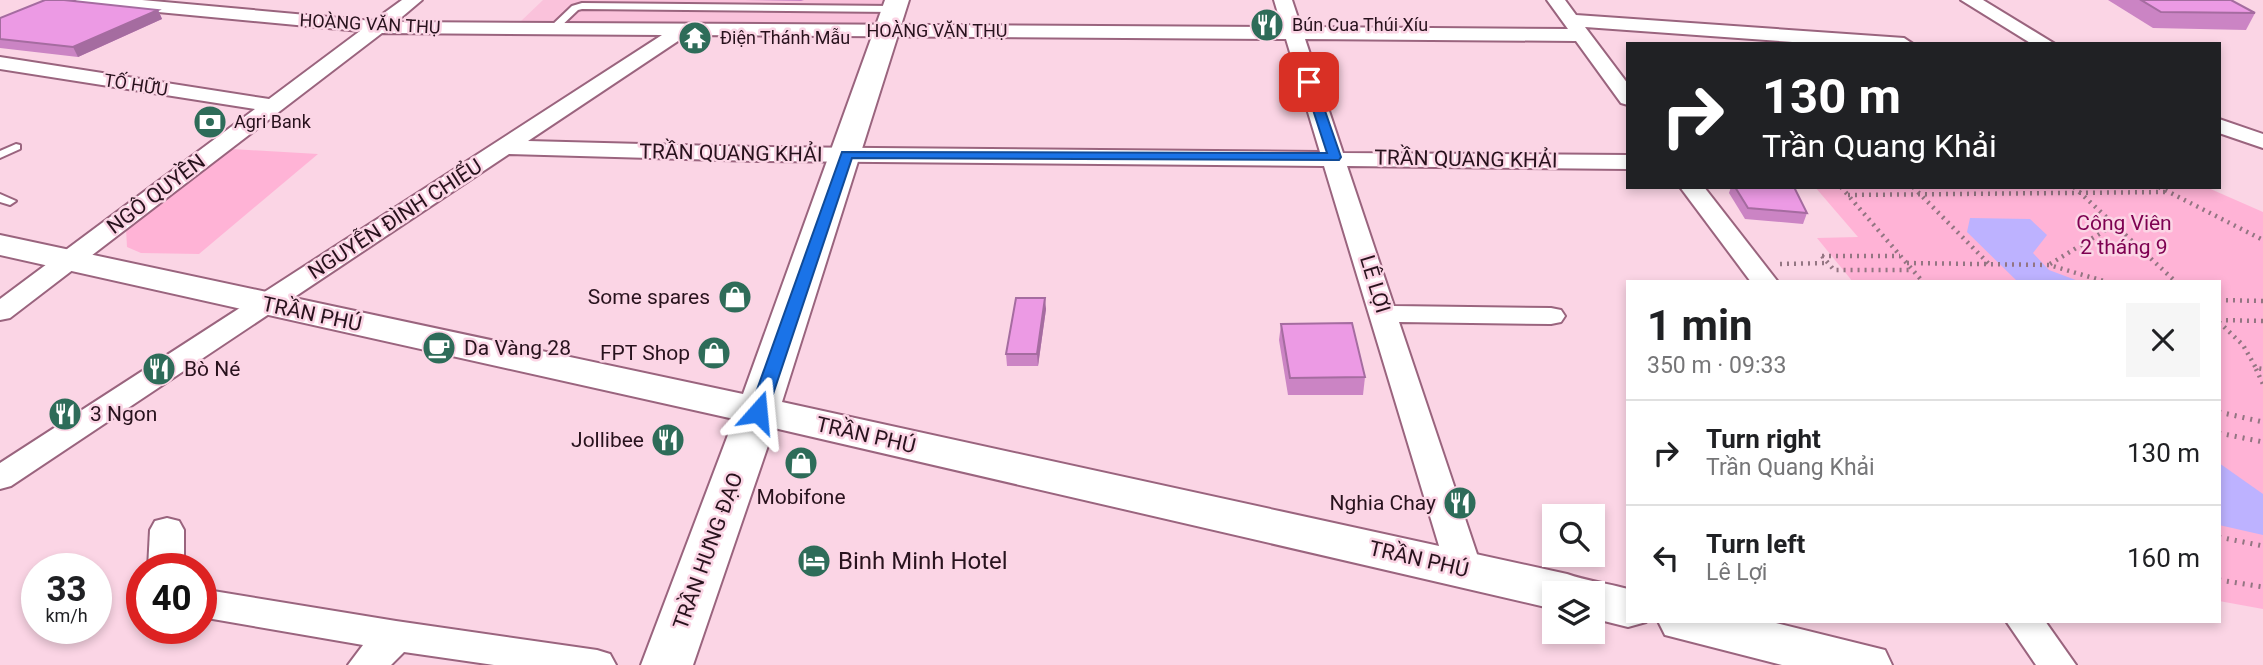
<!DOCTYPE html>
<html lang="en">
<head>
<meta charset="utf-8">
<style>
	body { margin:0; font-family:Roboto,sans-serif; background:#f6f6f6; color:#202124; height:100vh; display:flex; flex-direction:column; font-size:26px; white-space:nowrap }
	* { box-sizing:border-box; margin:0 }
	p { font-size:23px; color:#757577 }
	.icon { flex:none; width:38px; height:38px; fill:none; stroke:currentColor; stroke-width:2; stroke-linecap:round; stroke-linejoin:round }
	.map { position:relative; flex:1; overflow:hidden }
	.drawer { position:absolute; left:1626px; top:280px; width:595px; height:343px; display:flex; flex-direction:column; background:#fff; border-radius:0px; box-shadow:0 4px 10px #0003 }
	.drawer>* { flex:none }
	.top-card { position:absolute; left:1626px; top:42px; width:595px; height:147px; border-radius:0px; box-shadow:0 4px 10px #0003; background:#202124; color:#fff; overflow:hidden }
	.controls { position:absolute; left:1542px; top:504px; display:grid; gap:14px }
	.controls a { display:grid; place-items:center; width:63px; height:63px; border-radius:0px; background:#fff; box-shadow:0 4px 10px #0003; font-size:35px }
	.speed { position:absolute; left:21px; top:553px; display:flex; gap:14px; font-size:35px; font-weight:700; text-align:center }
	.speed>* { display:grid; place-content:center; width:91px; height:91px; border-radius:50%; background:#fff; box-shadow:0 4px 10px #0003; line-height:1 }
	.speed small { font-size:18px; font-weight:400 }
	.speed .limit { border:10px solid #d22; background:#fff; color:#111 }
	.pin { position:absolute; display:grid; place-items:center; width:60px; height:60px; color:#fff; margin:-30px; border-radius:14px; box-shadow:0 4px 10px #0006 }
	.me { position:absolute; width:77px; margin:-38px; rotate:18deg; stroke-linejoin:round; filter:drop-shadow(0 0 5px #0008) }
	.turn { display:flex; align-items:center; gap:24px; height:147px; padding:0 21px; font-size:32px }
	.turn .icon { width:91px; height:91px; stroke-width:2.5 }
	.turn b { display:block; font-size:49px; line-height:60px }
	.round { display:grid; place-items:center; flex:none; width:74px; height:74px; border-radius:0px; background:#f6f6f6 }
	.headline { display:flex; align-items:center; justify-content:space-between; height:119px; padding:0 21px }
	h1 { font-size:42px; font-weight:700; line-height:52px }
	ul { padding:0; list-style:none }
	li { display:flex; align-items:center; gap:21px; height:105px; padding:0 21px; border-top:2px solid #e0e0e0 }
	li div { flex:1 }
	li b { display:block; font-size:26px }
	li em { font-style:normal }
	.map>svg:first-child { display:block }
	.built { fill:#fac2db }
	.green { fill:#ffb3d6 }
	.water { fill:#bdb2ff }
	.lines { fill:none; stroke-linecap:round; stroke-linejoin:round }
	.lane-casing { stroke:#9a647e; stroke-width:4 }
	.street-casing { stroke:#9a647e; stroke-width:4 }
	.secondary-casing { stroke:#9a647e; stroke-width:4 }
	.path-far1 { stroke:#937582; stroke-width:4.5; stroke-dasharray:2 5; stroke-linecap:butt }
	.path { stroke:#937582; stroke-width:5; stroke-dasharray:2 6; stroke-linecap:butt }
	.lane { fill:#fff; fill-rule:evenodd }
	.street { fill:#fff; fill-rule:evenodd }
	.secondary { fill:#fff; fill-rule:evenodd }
	.wall { fill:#cb84c4 }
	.shaded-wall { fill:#a56ca0 }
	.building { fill:#ec9ae4; stroke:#a56ca0; stroke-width:2 }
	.route { fill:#1a73e8; stroke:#114b97; stroke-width:2 }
	.labels { text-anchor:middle; stroke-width:5; stroke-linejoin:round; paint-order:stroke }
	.far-street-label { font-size:18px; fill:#28121d; stroke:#fbd5e5 }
	.far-poi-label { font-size:18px; fill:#28121d; stroke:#fbd5e5; text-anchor:start }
	.street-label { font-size:21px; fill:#28121d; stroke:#fbd5e5 }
	.park-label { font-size:21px; fill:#7e0051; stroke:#fbd5e5 }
	.poi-label { font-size:21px; fill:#28121d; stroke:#fbd5e5; text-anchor:end }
	.near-poi-label { font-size:24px; fill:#28121d; stroke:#fbd5e5; text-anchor:start }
</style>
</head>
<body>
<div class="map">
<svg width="2263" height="665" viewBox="0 0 2263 665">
	<rect width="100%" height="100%" fill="#fbd5e5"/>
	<path class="built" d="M543,0H885L875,28L520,22Z"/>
	<g class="green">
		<path d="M232,149L318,154L199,254L141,253L127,247L126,228Z"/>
		<path d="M1815,187H2206L2263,212V609L2219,601V282H1853L1817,238L1858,237Z"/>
	</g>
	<g class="water">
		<path d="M1970,218L2030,219L2047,235L2033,253L2049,270L2081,282H2018L1967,232Z"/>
		<path d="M2219,463L2263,494V535L2219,525Z"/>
	</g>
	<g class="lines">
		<defs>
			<g id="lane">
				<path d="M582,3L893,6L898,9L893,12L582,9L578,10L557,30H551V26L572,6Z"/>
				<path d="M16,144L20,145V149L0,158V151Z"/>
				<path d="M0,194L16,201L10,205L0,202Z"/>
			</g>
			<g id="street">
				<path d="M75,0H142L373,21L402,0H422L396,22L1282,27L1274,0H1292L1301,27L1568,29L1547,0H1565L1576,15L1904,38L1913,44H1821L1585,27L1628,84V105L1621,103L1576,41L1305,39L1343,153L1628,155V169L1347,166L1394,306L1551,308L1561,310L1565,316L1561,322L1551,324L1399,322L1482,569L1476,578L1464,582L1452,578L1446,569L1324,166L756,161L509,154L11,486L0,489V463L662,35L382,33L10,318L0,320V299L255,109L0,69V57L269,99L360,31L84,5ZM687,35L1286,39L1320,152L756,147L528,141Z"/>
				<path d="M1961,0H1983L2055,44H2032Z"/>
				<path d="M2219,119L2263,134V148L2219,133Z"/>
				<path d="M1680,187H1704L1778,282H1751Z"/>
				<path d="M167,518L179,521L184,530V569H148L150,530L155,521Z"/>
				<path d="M201,589L396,621L597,650L610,654L616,665H494L404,652L391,665H348L363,645L201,617Z"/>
				<path d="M2006,621H2045L2076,665H2036Z"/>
			</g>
			<g id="secondary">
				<path d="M885,0H909L782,402L1567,574C1587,581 1606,583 1628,589V621L1646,622L1628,627L1592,618V593H1554V609L774,428L693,665H641L734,419L0,255V235L743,394Z"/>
				<path d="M1658,621H1768L1885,650L1892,665H1782L1665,635Z"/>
			</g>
		</defs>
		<use href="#lane" class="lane-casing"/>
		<use href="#street" class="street-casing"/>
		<use href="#secondary" class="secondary-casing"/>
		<g class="path-far1">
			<path d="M1841,187L1923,282"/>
			<path d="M1913,187L1989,264"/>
			<path d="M2074,187L2176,282"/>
			<path d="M2159,187L2263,240"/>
			<path d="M1848,195L2169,192"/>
			<path d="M1822,256L1834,270H1913"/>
			<path d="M1822,256H1900"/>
			<path d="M1907,263L2049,265L2107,282"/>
			<path d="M1780,264L1828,263"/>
			<path d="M2050,264L2114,225"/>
			<path d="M2219,300L2263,301"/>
			<path d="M2219,320L2263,321"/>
			<path d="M2219,322L2243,345L2256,368L2263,369"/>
			<path d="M2256,369L2263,384"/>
		</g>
		<g class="path">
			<path d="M2219,412L2263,422"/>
			<path d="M2219,433L2263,442"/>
			<path d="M2219,537L2263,546"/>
			<path d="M2219,580L2263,587"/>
		</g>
		<use href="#lane" class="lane"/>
		<use href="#street" class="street"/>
		<use href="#secondary" class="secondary"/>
	</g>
	<g class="wall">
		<path d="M744,0H804L801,1Z"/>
		<path d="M2108,0H2231L2255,13L2246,30L2153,28Z"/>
		<path d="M158,10L162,19L78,57L0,48V18Z"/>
		<path d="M1731,187H1794L1807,213L1803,224L1745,219L1729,193Z"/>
		<path d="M1046,309L1038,366H1007L1006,354Z"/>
		<path d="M1281,324L1365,377L1363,395H1288L1279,340Z"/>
	</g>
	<g class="shaded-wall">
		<path d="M158,10L162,19L78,57L73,47Z"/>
		<path d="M1045,298L1046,309L1038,366L1037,354Z"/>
	</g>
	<g class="building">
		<path d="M45,0H64L158,10L73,47L0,39V18Z"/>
		<path d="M2141,0H2231L2255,13L2161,12Z"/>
		<path d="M1735,187H1794L1807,213L1748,208Z"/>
		<path d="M1016,298H1045L1037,354H1006Z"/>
		<path d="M1352,323L1365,377L1290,378L1281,324Z"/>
	</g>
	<path class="route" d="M1305,80L1315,82L1341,157L1339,160L852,158L767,412L758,417L749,412L842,152L1327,153L1304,82Z"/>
	<defs>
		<symbol id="restaurant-disc" viewBox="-11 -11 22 22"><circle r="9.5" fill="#2e6c59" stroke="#fbd5e5"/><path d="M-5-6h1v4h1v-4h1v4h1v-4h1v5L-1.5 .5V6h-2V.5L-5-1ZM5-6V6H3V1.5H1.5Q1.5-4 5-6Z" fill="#fff"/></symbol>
		<symbol id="temple-disc" viewBox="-11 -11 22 22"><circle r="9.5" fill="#2e6c59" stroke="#fbd5e5"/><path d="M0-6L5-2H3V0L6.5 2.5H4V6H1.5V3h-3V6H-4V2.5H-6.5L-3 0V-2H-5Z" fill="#fff"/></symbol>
		<symbol id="bank-disc" viewBox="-11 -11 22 22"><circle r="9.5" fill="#2e6c59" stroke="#fbd5e5"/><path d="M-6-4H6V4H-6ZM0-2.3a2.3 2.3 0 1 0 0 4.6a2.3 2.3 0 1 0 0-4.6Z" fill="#fff"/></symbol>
		<symbol id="shop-disc" viewBox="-11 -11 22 22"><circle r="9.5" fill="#2e6c59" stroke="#fbd5e5"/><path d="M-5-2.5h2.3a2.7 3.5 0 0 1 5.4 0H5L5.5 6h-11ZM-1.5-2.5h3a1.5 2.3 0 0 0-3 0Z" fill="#fff"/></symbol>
		<symbol id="cafe-disc" viewBox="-11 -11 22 22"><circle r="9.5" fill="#2e6c59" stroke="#fbd5e5"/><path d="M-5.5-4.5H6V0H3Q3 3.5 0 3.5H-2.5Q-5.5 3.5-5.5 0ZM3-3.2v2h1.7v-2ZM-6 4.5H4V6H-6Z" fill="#fff"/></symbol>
		<symbol id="hotel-disc" viewBox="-11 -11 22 22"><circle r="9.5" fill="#2e6c59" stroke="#fbd5e5"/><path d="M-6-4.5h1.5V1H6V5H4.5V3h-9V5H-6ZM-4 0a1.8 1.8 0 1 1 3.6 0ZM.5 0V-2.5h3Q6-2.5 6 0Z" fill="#fff"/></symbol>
	</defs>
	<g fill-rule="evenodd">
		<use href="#restaurant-disc" x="1248" y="6" width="38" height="38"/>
		<use href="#temple-disc" x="676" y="19" width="38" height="38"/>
		<use href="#bank-disc" x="191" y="103" width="38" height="38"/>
		<use href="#shop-disc" x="716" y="278" width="38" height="38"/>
		<use href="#cafe-disc" x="420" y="329" width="38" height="38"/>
		<use href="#shop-disc" x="695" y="334" width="38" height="38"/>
		<use href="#restaurant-disc" x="140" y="350" width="38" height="38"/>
		<use href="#restaurant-disc" x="46" y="395" width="38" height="38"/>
		<use href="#restaurant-disc" x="649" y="421" width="38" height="38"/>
		<use href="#shop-disc" x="782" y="444" width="38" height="38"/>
		<use href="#restaurant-disc" x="1441" y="484" width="38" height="38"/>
		<use href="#hotel-disc" x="795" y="542" width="38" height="38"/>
	</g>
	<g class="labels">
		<g class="far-street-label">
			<text transform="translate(370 24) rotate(3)" y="6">HOÀNG VĂN THỤ</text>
			<text x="937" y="37">HOÀNG VĂN THỤ</text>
			<text transform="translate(136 85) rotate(9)" y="6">TỐ HỮU</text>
		</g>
		<g class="far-poi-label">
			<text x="1292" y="31">Bún Cua Thúi Xíu</text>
			<text x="720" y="44">Điện Thánh Mẫu</text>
			<text x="234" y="128">Agri Bank</text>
		</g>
		<g class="street-label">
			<text transform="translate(731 153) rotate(1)" y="7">TRẦN QUANG KHẢI</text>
			<text transform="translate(1466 159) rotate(1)" y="7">TRẦN QUANG KHẢI</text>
			<text transform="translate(156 194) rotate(-37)" y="7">NGÔ QUYỀN</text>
			<text transform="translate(395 219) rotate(-33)" y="7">NGUYỄN ĐÌNH CHIỂU</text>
			<text transform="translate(1375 284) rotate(73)" y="7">LÊ LỢI</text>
			<text transform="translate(312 314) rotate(12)" y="7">TRẦN PHÚ</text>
			<text transform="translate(866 435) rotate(13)" y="7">TRẦN PHÚ</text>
			<text transform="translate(708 551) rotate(-70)" y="7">TRẦN HƯNG ĐẠO</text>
			<text transform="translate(1419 559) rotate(13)" y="7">TRẦN PHÚ</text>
		</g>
		<g class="park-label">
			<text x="2124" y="230">Công Viên<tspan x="2124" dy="24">2 tháng 9</tspan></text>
		</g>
		<g class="poi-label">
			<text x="710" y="304">Some spares</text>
			<text x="464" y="355" text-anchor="start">Da Vàng 28</text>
			<text x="690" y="360">FPT Shop</text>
			<text x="184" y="376" text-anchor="start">Bò Né</text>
			<text x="90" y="421" text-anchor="start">3 Ngon</text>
			<text x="644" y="447">Jollibee</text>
			<text x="801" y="504" text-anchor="middle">Mobifone</text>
			<text x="1436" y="510">Nghia Chay</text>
		</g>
		<g class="near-poi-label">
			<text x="838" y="569">Binh Minh Hotel</text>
		</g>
	</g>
</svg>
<div class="controls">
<a><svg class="icon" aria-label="search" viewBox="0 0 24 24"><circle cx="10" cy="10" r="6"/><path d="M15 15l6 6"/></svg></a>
<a><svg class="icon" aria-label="layers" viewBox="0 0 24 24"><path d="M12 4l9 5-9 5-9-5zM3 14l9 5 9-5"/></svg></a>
</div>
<div class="speed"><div>33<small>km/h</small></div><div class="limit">40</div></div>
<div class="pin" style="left:1309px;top:82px;background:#d93025"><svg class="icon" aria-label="arrive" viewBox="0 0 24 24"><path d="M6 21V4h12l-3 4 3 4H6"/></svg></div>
<svg class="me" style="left:758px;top:412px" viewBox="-20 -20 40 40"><path d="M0-17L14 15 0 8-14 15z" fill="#1a73e8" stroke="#fff" stroke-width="4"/></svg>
<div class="top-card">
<div class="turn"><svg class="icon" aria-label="right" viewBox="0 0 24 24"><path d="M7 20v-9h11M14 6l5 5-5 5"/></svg><div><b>130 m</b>Trần Quang Khải</div></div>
</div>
<section class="drawer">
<div class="headline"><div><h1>1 min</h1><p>350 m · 09:33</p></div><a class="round"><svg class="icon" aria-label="close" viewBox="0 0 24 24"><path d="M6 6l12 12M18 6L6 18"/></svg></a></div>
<ul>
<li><svg class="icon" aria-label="right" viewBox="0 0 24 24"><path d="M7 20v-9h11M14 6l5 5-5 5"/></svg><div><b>Turn right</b><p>Trần Quang Khải</p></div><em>130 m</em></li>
<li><svg class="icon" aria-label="left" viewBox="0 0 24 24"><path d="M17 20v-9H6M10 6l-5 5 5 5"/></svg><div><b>Turn left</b><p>Lê Lợi</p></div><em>160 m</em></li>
</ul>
</section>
</div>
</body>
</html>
